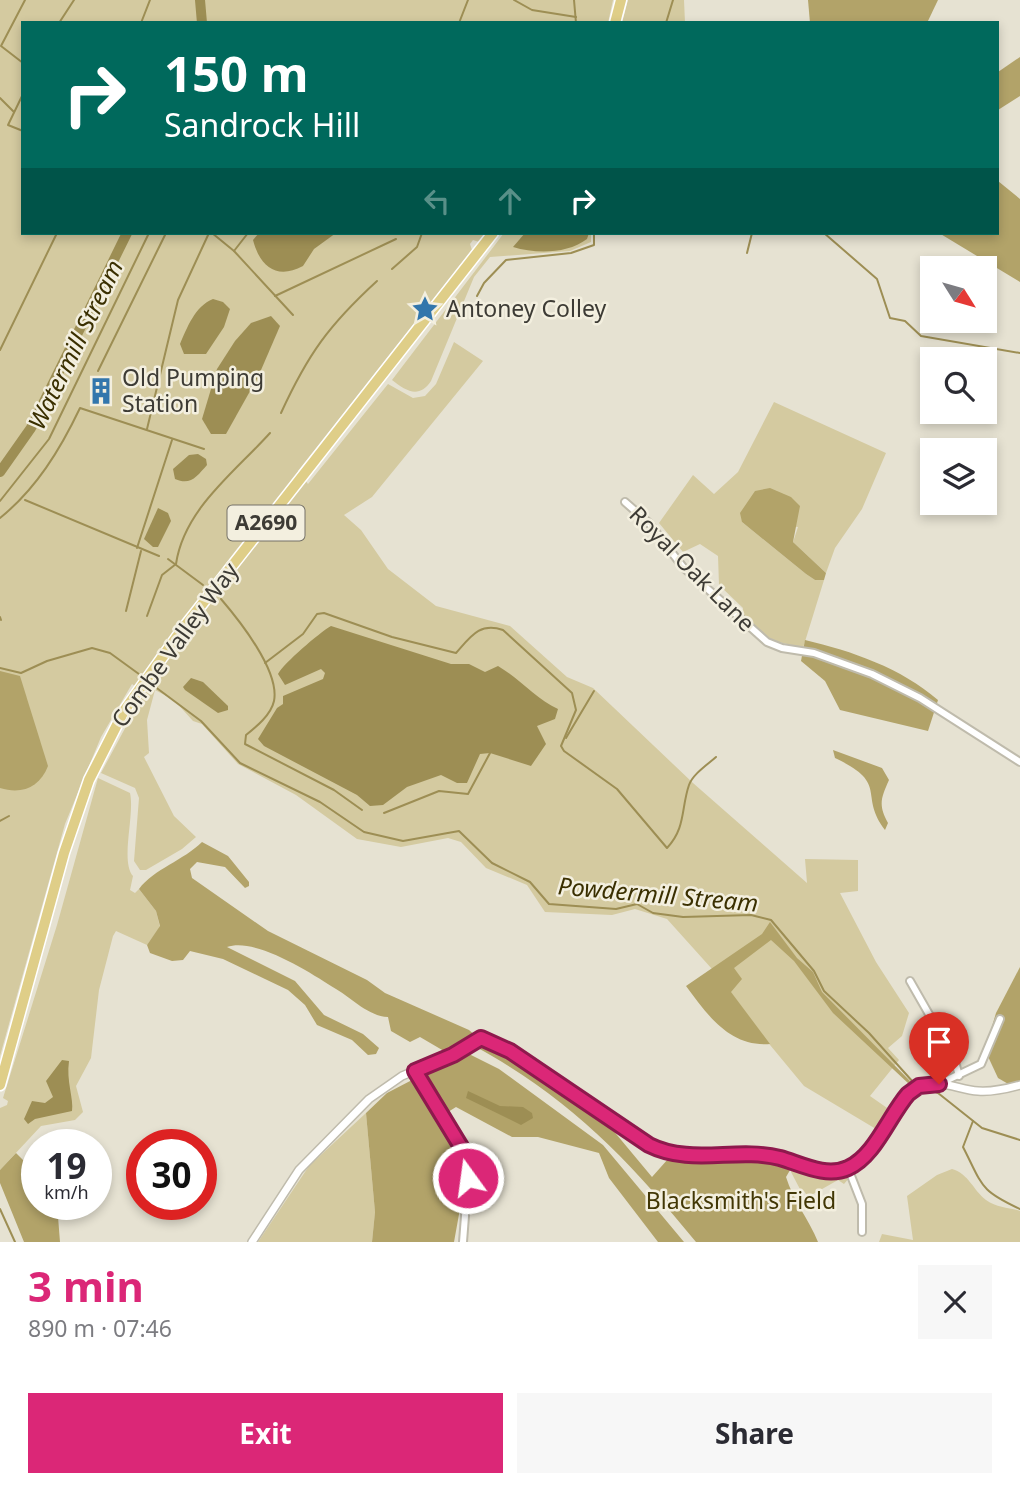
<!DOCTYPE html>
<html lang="en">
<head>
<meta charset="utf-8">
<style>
	body { margin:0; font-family:"Noto Sans",sans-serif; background:#f7f7f7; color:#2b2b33; height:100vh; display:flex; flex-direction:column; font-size:26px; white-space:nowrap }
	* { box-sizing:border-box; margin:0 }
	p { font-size:23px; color:#7c7c81 }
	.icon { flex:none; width:38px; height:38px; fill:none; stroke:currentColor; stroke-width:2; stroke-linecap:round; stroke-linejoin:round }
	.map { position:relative; height:1242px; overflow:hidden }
	.details { display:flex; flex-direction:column; background:#fff; flex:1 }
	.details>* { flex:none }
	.hud { position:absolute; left:21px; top:21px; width:978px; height:214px; border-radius:0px; box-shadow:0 4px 10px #0003; background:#00695c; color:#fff; overflow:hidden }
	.needle { width:46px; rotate:127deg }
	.tools { position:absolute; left:920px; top:256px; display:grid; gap:14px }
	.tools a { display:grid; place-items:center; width:77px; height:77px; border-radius:0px; background:#fff; box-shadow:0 4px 10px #0003; font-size:35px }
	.speed { position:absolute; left:21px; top:1129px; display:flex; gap:14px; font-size:35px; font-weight:700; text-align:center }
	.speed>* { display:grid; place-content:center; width:91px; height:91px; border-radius:50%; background:#fff; box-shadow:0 4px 10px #0003; line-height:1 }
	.speed small { font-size:18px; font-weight:400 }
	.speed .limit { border:10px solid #d22; background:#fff; color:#111 }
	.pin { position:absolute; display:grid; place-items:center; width:60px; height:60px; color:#fff; margin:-72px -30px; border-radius:50% 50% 50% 0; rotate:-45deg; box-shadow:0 0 7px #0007 }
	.pin .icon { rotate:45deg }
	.me { position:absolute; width:77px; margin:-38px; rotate:346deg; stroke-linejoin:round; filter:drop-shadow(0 0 5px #0008) }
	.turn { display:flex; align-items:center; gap:24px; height:147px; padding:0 28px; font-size:32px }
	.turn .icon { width:91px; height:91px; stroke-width:2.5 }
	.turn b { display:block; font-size:49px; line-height:60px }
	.lanes { display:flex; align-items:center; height:66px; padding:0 28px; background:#0003; justify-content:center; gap:35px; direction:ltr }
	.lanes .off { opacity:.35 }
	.round { display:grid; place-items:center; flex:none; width:74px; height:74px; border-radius:0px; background:#f7f7f7 }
	.head { display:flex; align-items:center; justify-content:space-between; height:119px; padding:0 28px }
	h1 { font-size:42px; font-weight:700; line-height:52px; color:#db2777 }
	.button { display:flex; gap:14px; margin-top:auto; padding:14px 28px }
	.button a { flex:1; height:80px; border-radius:0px; background:#db2777; color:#fff; font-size:28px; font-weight:700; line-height:80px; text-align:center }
	.button a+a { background:#f7f7f7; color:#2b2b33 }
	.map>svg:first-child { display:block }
	.green { fill:#d4caa0 }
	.forest { fill:#b2a369 }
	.water { fill:#9d8e54 }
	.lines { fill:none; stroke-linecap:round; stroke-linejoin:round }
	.stream { stroke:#9d8e54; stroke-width:2 }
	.river { stroke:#9d8e54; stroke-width:10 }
	.minor-casing { stroke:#bfbbac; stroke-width:10 }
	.tertiary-casing { stroke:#bfbbac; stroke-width:10 }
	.primary-casing { stroke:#fff; stroke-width:13 }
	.minor { stroke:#fff; stroke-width:6 }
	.tertiary { stroke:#fff; stroke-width:7 }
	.primary { stroke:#dfce88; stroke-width:10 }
	.route-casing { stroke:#8e194d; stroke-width:18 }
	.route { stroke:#db2777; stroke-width:12 }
	.labels { text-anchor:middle; stroke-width:5; stroke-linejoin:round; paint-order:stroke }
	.shield { fill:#f3efdf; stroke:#747168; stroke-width:2 }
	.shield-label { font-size:21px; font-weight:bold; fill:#3d3b35 }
	.poi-label { font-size:23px; fill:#3d3b35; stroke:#f3efdf; text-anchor:start }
	.street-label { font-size:23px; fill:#3d3b35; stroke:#f3efdf }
	.park-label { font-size:23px; fill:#423705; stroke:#f3efdf }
	.water-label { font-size:24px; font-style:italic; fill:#3a2f00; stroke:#f3efdf }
</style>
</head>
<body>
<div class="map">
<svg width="1020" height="1242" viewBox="0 0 1020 1242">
	<rect width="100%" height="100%" fill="#e6e2d2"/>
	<g class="green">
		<path d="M0,0H613L608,23H23V233H486L479,242L473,240L470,244L472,250L298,471L308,484L388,384L413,398L425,396L436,384L454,342L483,361L372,497L344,515L361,530L388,569L436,606L510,626L567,677L593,688L693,783L807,883L805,859L858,860V891L840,893L876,962L909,1013L902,1036L888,1048L899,1060L870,1096L890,1110L876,1129L804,1086L727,993L712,969L667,919L635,909L612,915L545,912L527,885L486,868L461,842L448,838L401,847L357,839L296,795L238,764L202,724L193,721L174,700L155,690L147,720L149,753L144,757L174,816L196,837L182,849L146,870H140L134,861L139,798L135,788L101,773L144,693L132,684L101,737L65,824L0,1056Z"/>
		<path d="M628,0H684L685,23H622Z"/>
		<path d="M504,233H591V242L570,251L490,257L474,277L431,381C419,399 406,391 392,380Z"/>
		<path d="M774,402L886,453L862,509L835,548L826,573L793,542L798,527L742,522L806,574L815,580H824L803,648L767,639L742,616L743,608L719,585L718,556L700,544L683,552L659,523L693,475L714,494L738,472Z"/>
		<path d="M98,778L130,793C135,815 120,861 133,876L130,890L135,893L139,889L156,911L160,927L147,945L116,931L113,936L99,990L91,1058L76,1086L83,1112L75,1120L41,1126L0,1170V1108L7,1105L8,1101L3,1098L57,925Z"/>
		<path d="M366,1113L375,1212L372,1242H258L309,1166Z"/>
		<path d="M793,1165L819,1174L820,1178L823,1175L830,1180L848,1175L849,1178L844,1184L838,1180L808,1197L804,1191L802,1193L791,1172Z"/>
		<path d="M952,1169C969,1174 973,1190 986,1200C997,1208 1008,1207 1020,1211V1242H879L882,1234L913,1240L907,1196L937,1175Z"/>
	</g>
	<g class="forest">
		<path d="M808,0H938L927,23H810Z"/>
		<path d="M1020,57V96L998,110V72Z"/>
		<path d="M998,181L1020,199V282L939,233H998Z"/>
		<path d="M770,488L791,497L800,506L793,542L826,573L824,580H815L806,574L742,522L740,513L755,491Z"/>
		<path d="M805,640C852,651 901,668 938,700L928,731L840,710L825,681L801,661Z"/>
		<path d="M0,671L20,676L48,766C40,787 22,795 0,788Z"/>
		<path d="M833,750L882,768L889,780C881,798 878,805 888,823L885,830C858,794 890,784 835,758Z"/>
		<path d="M202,842L228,856L249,882V886L245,888L225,867L197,862L190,869L192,878L268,931L367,980L385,993L469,1030L477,1037L449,1054L420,1037L410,1042L391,1031L388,1017C368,1016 353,999 336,989C311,973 256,937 227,947L295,981L324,1015L363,1034L379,1048L376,1054L368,1055L352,1040L317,1025L305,1005L288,990L223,959L190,951L183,960L172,961L150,953L147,945L160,926L156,911L139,889C154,869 184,860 202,842Z"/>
		<path d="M770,922L797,958L813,972L822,992L911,1082L909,1084L833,1013L794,961L771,940L734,968L742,979L731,992L770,1044C730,1047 708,1016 686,986L762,934Z"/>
		<path d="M1020,967V1081L1010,1085L998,1078L985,1050L996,1013Z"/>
		<path d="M481,1043L509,1054L612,1122V1129L652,1177L668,1159L779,1161L793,1165L786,1177C793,1200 809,1220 818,1242H696C629,1160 569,1097 474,1046Z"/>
		<path d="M465,1052L499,1069L603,1145L684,1242H658L609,1178L599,1153L538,1137H512L456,1107L448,1112L425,1073Z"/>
		<path d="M412,1080L458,1155L463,1192L454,1242H372L375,1212L366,1113L387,1093Z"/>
		<path d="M16,1153L37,1174V1204H57L60,1242H24L0,1183V1170Z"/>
	</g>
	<g class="water">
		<path d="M259,233H336L314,249L303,266C277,280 260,267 253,240Z"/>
		<path d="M525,233H589L587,239C567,254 536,254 513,247Z"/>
		<path d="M213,299L223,302L230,309L224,327L206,354H184L180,344C187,328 195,306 213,299Z"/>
		<path d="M271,316L280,326L258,377L226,434H211L202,419L217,369L235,341L251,323Z"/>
		<path d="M198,454L206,459L207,465C197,476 191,486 175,479L173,469L189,455Z"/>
		<path d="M158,508L168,513L171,521L158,547H153L144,539Z"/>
		<path d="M331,626L451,664H469L485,672L498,666C520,679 536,699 558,709L555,719L537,726L546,744L531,766L490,753L480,754L467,783H457L441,775L407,787L383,805L370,806L357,795L264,746L258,739L277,708L283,704V696L323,679L325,673L321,669L285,685L278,674C284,663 319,633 331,626Z"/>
		<path d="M191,678L203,682L228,706V710L218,713L185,690L183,687Z"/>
		<path d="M62,1060L69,1061C66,1081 74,1099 72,1111L35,1119L28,1124L24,1119L32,1101L45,1103L53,1097L46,1081Z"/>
		<path d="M468,1091L500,1106L523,1107L532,1113L533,1118L521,1125L466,1098Z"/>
	</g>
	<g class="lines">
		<g class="stream">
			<path d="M514,0L532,10L576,17"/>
			<path d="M574,0L576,23"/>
			<path d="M59,23L74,0"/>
			<path d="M141,23L150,0"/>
			<path d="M459,23L468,0"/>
			<path d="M666,23L673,0"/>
			<path d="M23,63L1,46L25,0"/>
			<path d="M23,94L8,125L23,131"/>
			<path d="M0,98L14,112"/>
			<path d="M212,233L234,251L293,315"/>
			<path d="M824,233L877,279L890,318L905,321L921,336L1020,353"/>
			<path d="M234,251L248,233"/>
			<path d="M747,253L752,233"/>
			<path d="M392,269L417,247L422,233"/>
			<path d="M275,296L396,239"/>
			<path d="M477,296L484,283L506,260L571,253L594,245V233"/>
			<path d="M0,350L57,233"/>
			<path d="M98,371L166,233"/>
			<path d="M281,413C308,354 329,325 377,281"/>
			<path d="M147,429L178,300L209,233"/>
			<path d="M0,470L1,471"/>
			<path d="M25,500L159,556"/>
			<path d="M0,501L49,439L149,233"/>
			<path d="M0,518C36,489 60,450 80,408L204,449"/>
			<path d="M137,548L172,440"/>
			<path d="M168,559L203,585"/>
			<path d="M221,599C239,620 280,671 274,701C271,715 256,727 246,735L245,744L334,790L362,810"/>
			<path d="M126,611L141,551"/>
			<path d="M147,616L162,575L176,564C184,509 235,472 270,433"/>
			<path d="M0,617L1,620"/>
			<path d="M265,663L303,634L317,614L324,613L392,637L456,653C471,636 480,622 503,630L572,693L576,710L561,746L564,751L617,789L667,848C686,828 681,808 689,785C693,774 707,765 716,757"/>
			<path d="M0,668L21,673L47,661L92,648L110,653L143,677"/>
			<path d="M150,683L201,721L240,763L320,802L364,832L403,841L459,831L492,863L530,882L549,904L616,909L637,904L653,913L683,917L751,915L771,920L814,971L824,991L869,1033L913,1082"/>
			<path d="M566,738L594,691"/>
			<path d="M384,813L439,791L468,794L490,753"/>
			<path d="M0,821L9,816"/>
			<path d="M925,1088L938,1093L982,1128L1020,1140"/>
			<path d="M973,1121L963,1147C983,1186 979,1190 1020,1209"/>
			<path d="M0,1209L15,1242"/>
		</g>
		<g class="river">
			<path d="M200,0L202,23"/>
			<path d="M0,472L31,428L127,233"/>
		</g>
		<defs>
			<g id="minor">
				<path d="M625,502L649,523L683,567L767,642L782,648L814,653L872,674L920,698L1020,762"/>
				<path d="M910,981L954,1058L959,1076"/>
				<path d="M415,1071L469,1164L463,1242"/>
				<path d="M939,1084L981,1064L1000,1019"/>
				<path d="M848,1168L862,1204V1232"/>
			</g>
			<path id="tertiary" d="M252,1242L299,1170L369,1099L402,1076L452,1055L481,1038L493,1041L529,1063L649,1145C694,1168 747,1148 795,1163C813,1169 835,1177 852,1166C881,1146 887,1100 920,1086C938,1078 960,1090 978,1091C992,1092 1006,1089 1020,1085"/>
			<g id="primary">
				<path d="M615,23L621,0"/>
				<path d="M0,1085L64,853L89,780L124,711L181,631L493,233"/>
			</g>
		</defs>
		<use href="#minor" class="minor-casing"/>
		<use href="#tertiary" class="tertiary-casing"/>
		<use href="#primary" class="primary-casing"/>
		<use href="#minor" class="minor"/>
		<use href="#tertiary" class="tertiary"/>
		<use href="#primary" class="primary"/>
	</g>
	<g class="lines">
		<defs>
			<path id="route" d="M468,1178V1164L463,1150L415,1071L453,1055L481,1038L510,1051L649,1145C691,1166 736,1147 780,1158C801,1164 826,1178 848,1168C875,1156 889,1116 908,1094L919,1086L939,1084"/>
		</defs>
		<use href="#route" class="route-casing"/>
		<use href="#route" class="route"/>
	</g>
	<defs>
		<symbol id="sight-bare" viewBox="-9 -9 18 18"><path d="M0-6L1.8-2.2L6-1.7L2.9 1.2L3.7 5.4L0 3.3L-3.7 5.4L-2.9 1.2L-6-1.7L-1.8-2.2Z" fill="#3276ac" stroke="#f3efdf" stroke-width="2.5" paint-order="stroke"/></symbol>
		<symbol id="building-bare" viewBox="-9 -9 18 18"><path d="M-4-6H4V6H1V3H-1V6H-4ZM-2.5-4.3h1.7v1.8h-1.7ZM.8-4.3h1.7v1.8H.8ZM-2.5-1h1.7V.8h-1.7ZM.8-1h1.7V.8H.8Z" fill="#3276ac" stroke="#f3efdf" stroke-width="2.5" paint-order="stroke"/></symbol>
	</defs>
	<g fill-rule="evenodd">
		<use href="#sight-bare" x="406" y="290" width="38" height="38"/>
		<use href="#building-bare" x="82" y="372" width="38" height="38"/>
	</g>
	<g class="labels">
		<rect class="shield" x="227.5" y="505.5" width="77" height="35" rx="5"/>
		<g class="shield-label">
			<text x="266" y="530">A2690</text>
		</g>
		<g class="poi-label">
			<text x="446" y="317">Antoney Colley</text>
			<text x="122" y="386">Old Pumping<tspan x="122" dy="26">Station</tspan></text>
		</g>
		<g class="street-label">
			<text transform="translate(692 569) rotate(45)" y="8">Royal Oak Lane</text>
			<text transform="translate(175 645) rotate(-54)" y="8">Combe Valley Way</text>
		</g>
		<g class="park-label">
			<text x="741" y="1209">Blacksmith's Field</text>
		</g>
		<g class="water-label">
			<text transform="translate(76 345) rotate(-64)" y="8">Watermill Stream</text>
			<text transform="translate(658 895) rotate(5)" y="8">Powdermill Stream</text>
		</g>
	</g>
</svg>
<div class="tools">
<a><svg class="needle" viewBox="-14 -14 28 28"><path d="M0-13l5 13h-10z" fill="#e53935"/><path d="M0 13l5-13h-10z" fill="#7c7c81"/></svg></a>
<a><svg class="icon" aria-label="search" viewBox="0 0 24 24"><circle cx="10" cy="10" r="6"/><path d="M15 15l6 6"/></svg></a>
<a><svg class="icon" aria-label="layers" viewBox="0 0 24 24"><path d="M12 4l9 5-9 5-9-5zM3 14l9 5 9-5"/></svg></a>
</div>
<div class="speed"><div>19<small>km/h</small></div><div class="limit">30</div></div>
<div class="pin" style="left:939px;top:1084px;background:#d93025"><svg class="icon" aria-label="arrive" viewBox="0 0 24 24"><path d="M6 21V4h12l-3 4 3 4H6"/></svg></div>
<svg class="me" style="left:468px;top:1178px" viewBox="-20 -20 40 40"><circle r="17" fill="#db2777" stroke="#fff" stroke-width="3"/><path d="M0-11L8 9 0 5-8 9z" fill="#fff"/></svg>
<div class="hud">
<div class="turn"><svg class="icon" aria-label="right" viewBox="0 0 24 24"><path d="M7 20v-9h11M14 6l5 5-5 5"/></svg><div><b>150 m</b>Sandrock Hill</div></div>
<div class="lanes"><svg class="icon off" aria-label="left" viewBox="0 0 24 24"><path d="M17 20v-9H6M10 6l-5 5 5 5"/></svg><svg class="icon off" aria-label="ahead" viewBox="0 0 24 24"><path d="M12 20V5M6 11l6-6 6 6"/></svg><svg class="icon" aria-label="right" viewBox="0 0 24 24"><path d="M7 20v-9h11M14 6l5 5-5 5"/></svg></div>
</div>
</div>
<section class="details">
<div class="head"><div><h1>3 min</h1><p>890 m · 07:46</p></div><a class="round"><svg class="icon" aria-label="close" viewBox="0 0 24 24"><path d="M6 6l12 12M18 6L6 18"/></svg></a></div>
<div class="button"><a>Exit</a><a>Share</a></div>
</section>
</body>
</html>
